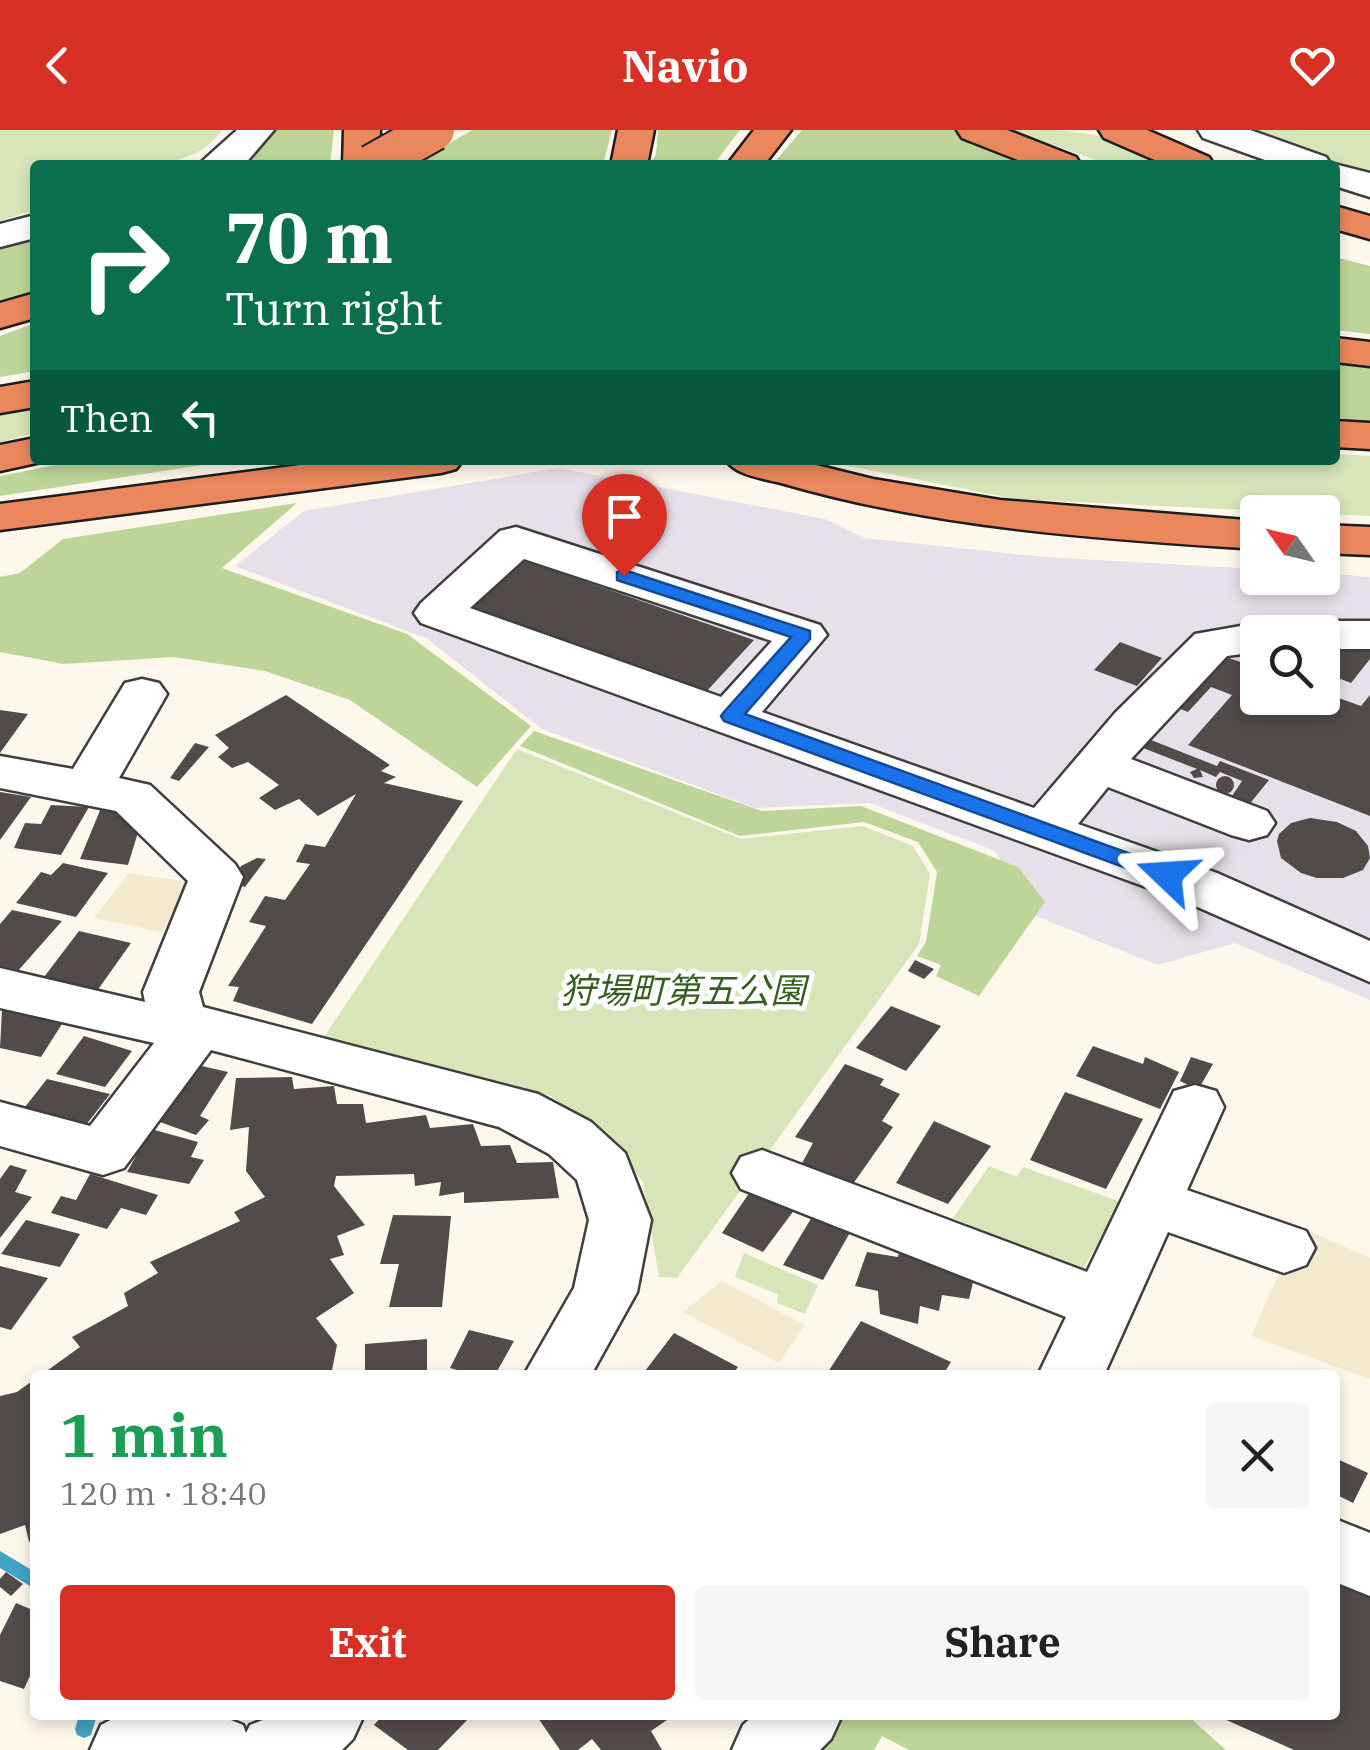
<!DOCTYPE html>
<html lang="en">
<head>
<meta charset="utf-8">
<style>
	body { margin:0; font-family:"IBM Plex Serif","Noto Sans JP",serif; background:#f6f6f6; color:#222; height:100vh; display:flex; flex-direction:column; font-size:38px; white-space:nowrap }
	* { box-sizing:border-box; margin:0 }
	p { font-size:32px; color:#767676 }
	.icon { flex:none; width:55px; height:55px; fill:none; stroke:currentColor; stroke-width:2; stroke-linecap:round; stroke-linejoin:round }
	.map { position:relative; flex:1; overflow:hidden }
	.drawer { position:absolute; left:30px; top:1240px; width:1310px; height:350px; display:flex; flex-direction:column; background:#fff; border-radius:10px; box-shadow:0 5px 15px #0003 }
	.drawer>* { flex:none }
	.hud { position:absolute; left:30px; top:30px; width:1310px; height:305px; border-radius:10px; box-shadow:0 5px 15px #0003; background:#0b6e4f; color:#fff; overflow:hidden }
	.needle { width:65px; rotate:304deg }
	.controls { position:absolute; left:1240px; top:365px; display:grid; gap:20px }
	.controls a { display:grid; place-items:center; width:100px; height:100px; border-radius:10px; background:#fff; box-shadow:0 5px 15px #0003; font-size:50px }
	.pin { position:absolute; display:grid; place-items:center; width:85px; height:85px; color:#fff; margin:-102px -42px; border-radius:50% 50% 50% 0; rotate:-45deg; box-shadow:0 0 10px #0007 }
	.pin .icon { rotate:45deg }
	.me { position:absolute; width:110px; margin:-55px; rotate:290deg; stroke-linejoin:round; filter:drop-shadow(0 0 8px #0008) }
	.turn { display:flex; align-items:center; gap:35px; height:210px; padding:0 30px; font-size:45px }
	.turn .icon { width:130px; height:130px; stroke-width:2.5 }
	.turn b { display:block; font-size:70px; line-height:85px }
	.then { display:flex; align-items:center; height:95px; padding:0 30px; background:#0003; gap:20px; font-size:38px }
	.round { display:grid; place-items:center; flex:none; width:105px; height:105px; border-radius:10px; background:#f6f6f6 }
	.overview { display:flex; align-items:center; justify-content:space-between; height:170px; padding:0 30px }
	h1 { font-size:60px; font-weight:800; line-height:75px; color:#1e9e55 }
	.primary-button { display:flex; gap:20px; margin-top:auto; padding:20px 30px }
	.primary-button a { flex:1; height:115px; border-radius:10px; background:#d93025; color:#fff; font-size:40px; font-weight:800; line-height:115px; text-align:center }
	.primary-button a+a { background:#f6f6f6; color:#222 }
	header { display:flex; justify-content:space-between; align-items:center; height:130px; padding:0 30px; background:#d93025; color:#fff; font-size:45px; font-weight:800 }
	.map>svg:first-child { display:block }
	.industrial { fill:#e7e0ea; fill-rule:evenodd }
	.farmland { fill:#f2e9ce }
	.green { fill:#d7e5b8 }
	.forest { fill:#bdd598 }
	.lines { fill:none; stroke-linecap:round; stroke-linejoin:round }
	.stream { fill:#40a4c4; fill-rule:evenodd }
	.building { fill:#534b49 }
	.minor-casing { stroke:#3f3f3f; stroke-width:5 }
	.highway-casing { stroke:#1d1d1d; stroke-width:5 }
	.minor { fill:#fff; fill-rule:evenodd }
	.highway { fill:#ea875d; fill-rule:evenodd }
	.highway-bridge-casing { stroke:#1d1d1d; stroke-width:44; stroke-linecap:butt }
	.highway-bridge { stroke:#ea875d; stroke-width:40 }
	.route { fill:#1a73e8; stroke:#114b97; stroke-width:2.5 }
	.labels { text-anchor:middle; stroke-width:10; stroke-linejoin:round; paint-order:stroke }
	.park-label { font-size:35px; font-style:italic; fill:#375e21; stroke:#fff }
</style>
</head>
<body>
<header><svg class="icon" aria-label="back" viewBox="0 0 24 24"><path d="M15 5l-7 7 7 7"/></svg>Navio<svg class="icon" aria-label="heart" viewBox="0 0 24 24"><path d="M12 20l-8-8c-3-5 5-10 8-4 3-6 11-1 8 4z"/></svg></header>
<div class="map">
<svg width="1370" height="1620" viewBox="0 0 1370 1620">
	<rect width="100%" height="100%" fill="#fef7ec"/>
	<path class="industrial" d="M558,338L825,389L865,408L1044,427L1257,439L1258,448H1322L1323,443L1370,447V870L1235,813L1157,835L1031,784L995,721L870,673L755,678L542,599L426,508L235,436L304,381ZM1258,502H1322V568H1258Z"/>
	<g class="farmland">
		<path d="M129,743L189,752L162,802L94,788Z"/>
		<path d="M1300,1097L1370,1128V1249L1251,1206Z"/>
		<path d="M722,1151L805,1195L779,1233L683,1182Z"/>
	</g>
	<g class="green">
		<path d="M0,0H222C187,52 91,35 35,35V80L0,91Z"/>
		<path d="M1010,0H1060L1115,8L1175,35H1111Z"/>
		<path d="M1253,0H1370V44Z"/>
		<path d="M35,279V303L0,312V285Z"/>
		<path d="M1335,324L1370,326V386L1014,369L820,330H1335Z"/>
		<path d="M517,619L741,709L863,696L913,716L930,744L919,814L677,1148L659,1147L643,1052L612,1011L551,966L324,907Z"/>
		<path d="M989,1036L1017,1047L1023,1037L1121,1072L1073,1157L960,1110L970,1095L953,1088Z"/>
		<path d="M744,1123L818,1155L805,1184L777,1173L778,1164L735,1147Z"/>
	</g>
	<g class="forest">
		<path d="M271,0H334L330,35H237Z"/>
		<path d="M472,0H612L603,35H425L424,28Z"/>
		<path d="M658,0H740L713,35H650L656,24Z"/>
		<path d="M802,0H954L1039,35H772Z"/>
		<path d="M35,107V160L0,172V118Z"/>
		<path d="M1335,127L1370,136V204L1335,200Z"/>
		<path d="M35,193V241L0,247V206Z"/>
		<path d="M1335,232L1370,236V292L1335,290Z"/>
		<path d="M82,330H235L0,366V346Z"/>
		<path d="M297,373L222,438L407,504L531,596L477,657L350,570L265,541L174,527L64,534L0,522V447L20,443L63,409Z"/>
		<path d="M534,601L762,681L861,676L1018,737L1045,772L979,866L936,846L941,835L917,826L926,812L937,742L918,712L864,692L740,706L520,616Z"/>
		<path d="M830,1585H1187L1226,1620H909L882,1606L874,1620H795Z"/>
	</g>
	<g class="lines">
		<g class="stream">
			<path d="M0,1421L35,1442V1459L0,1438Z"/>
			<path d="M79,1585H97L91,1605L84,1608L77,1605L75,1599Z"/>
		</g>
	</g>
	<g class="building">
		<path d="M523,430L754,510L705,563L470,479Z"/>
		<path d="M1120,512L1162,528L1137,556L1094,540Z"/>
		<path d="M1336,515L1370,517V529L1351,553L1322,542V532Z"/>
		<path d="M1220,525L1258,538V568H1322V562L1361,576L1370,565V686L1188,615L1232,565L1211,557L1188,582L1173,576Z"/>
		<path d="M286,565L390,635L381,641L396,647L384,653L463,671L312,894L233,871L239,857L228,856L266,796L249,792L265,766L285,770L310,734L296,732L305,714L325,717L356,664L318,686L299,669L275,680L259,668L279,655L248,632L232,638L218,627L229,618L215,605Z"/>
		<path d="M0,580L28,584L0,623Z"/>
		<path d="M1146,608L1217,636L1220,631L1269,650L1248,676L1230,669L1242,651L1220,642L1216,647L1200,640L1203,647L1194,648L1190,642L1197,639L1138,616Z"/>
		<path d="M195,613L209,617L179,651L170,648Z"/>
		<circle cx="1225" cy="655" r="9"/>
		<path d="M0,662L31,667L0,710Z"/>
		<path d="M51,675L89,677L61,725L14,718L25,693L41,694Z"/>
		<path d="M101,678L128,679L139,699L128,735L80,729Z"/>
		<path d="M1310,688L1337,692L1356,701L1368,716L1370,728L1363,740L1343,748H1317L1301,743L1281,728L1277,711L1279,704L1291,693Z"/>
		<path d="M257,728L266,729L245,757L232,753L241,736Z"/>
		<path d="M63,733L108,743L76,787L16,773L41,742L51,745Z"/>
		<path d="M12,780L62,791L17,842L0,837V794Z"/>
		<path d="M79,801L131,813L97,861L44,847Z"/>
		<path d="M915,830L934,839L924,849L908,841Z"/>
		<path d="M891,876L941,896L906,941L856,918Z"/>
		<path d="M2,880L62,894L41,927L0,918Z"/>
		<path d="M84,906L132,921L105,957L56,944Z"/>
		<path d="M1093,916L1143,934L1145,927L1179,942L1160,979L1076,946Z"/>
		<path d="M1191,927L1213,934L1198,960L1180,951Z"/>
		<path d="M193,934L228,942L200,986L209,990L196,1005L157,991Z"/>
		<path d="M845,934L884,949L880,955L900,964L882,991L893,997L848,1061L801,1035L813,1013L795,1007Z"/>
		<path d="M292,947L294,959L334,956L337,974H363L366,993L426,985L430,998L473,994L481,1016L510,1015L517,1033L553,1032L559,1068L464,1073V1062L439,1066L441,1052L415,1056L414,1044L336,1046L334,1056L365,1095L337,1106L344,1125L330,1129L354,1163L316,1188L337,1215L331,1245H41L80,1217L72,1207L128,1176L124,1163L158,1143L150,1132L240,1091L234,1082L265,1067L246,1041L249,997L230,1000L236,948Z"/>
		<path d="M47,949L110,964L86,995L25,977Z"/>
		<path d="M1065,962L1143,989L1106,1059L1030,1030Z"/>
		<path d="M934,991L991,1016L948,1074L896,1053Z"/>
		<path d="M151,999L198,1012L191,1027L204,1030L189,1054L127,1042Z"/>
		<path d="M10,1035L27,1040L15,1062L32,1067L0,1108V1049Z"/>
		<path d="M90,1044L158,1065L146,1085L121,1078L107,1099L51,1083L61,1066L76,1070Z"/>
		<path d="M754,1056L798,1075L763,1122L722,1103Z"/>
		<path d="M393,1085L451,1086L442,1177H389L399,1134H380Z"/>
		<path d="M812,1087L852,1099L823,1150L783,1135Z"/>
		<path d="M26,1090L80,1104L60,1137L1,1124Z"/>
		<path d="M900,1116L974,1148L969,1169L942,1165L939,1181L920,1176L918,1194L880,1184L878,1161L855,1156L867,1122L898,1127Z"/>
		<path d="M0,1136L48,1148L11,1200L0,1197Z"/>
		<path d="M861,1191L951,1232L943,1245H826Z"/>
		<path d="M469,1200L514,1211L495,1245H474L450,1238Z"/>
		<path d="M674,1203L738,1237L732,1245H642Z"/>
		<path d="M427,1209V1241L365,1243V1214Z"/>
		<path d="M35,1249V1410L29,1412L25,1395L0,1404V1266L17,1262Z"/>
		<path d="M1335,1328L1368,1343L1353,1373L1335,1364Z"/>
		<path d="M6,1442L23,1454L11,1466L0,1457V1449Z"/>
		<path d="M1340,1449L1370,1461V1620H1294L1215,1585H1335V1464Z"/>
		<path d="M16,1473L35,1481V1535L24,1559L0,1551V1505Z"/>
		<path d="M383,1585H472L438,1620H408L374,1595Z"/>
		<path d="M536,1585H674L651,1601L662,1620H601L592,1609L578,1620H560Z"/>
	</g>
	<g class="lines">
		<defs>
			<g id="minor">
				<path d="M237,0H274L244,35H198Z"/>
				<path d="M1198,0H1250L1326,27L1330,33L1370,43V67L1335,56V35H1279L1203,8Z"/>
				<path d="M35,85V108L0,117V94Z"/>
				<path d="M516,397L820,495L827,505L762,582L1034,678L1115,583L1195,504L1258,493L1275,497L1279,502H1258V522L1227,526L1131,629L1267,681L1275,693L1267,705L1249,710L1231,705L1108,657L1078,694L1217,743L1370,811V852L1179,769L421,493L414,483L421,473L500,401ZM524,429L772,511L721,567L470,478Z"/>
				<path d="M1322,491H1370V519H1322V502H1300L1305,495Z"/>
				<path d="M142,549L159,553L167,564L119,648L150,655L235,734L243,747L199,862L203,877L538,964L591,992L625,1023L651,1090L637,1162L591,1245H524L574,1158L589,1090L577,1050L549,1024L499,997L211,920L124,1038L103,1045L0,1016V972L90,996L154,913L0,878V838L145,872L143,862L188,751L116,681L0,658V626L73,639L125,553Z"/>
				<path d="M1195,955L1216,961L1224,977L1187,1060L1306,1101L1315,1118L1306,1135L1284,1143L1168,1102L1104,1245H1038L1066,1187L741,1059L732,1043L741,1027L762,1020L1087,1142L1174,961Z"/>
				<path d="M1335,1389L1370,1403V1466L1335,1452Z"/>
				<path d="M120,1585H219L243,1595L246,1603L250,1595L275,1585H364L353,1609L342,1620H90L101,1595Z"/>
				<path d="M754,1585H842L831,1609L820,1620H732L743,1595Z"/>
			</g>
			<g id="highway">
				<path d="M344,0H380L379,35H343Z"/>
				<path d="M618,0H654L647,35H611Z"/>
				<path d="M754,0H791L764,35H727Z"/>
				<path d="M957,0H1007L1076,27L1081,35H1031L962,8Z"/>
				<path d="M1099,0H1147L1209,27L1214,35H1166L1104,8Z"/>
				<path d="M1335,76L1370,86V109L1335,99Z"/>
				<path d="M35,163V188L0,198V173Z"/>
				<path d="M1335,208L1370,212V236L1335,232Z"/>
				<path d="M35,251V277L0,283V257Z"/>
				<path d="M1335,291L1370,293V319L1335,317Z"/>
				<path d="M35,308V330H50L0,341V315Z"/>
				<path d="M339,330H463L456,339L441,343L0,400V374Z"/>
				<path d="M726,330H796L873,349L1000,370L1258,391V419C1098,409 935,398 781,353C762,348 737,346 726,330Z"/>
				<path d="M1322,395L1370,397V425L1322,423Z"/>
			</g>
		</defs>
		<use href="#minor" class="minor-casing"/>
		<use href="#highway" class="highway-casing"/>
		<use href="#minor" class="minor"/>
		<use href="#highway" class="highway"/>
		<defs>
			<path id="highway-bridge" d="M372,35L434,0"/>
		</defs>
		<use href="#highway-bridge" class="highway-bridge-casing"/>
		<use href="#highway-bridge" class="highway-bridge"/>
	</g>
	<path class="route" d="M624,440L810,501V509L745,584L1175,740L1178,745L1175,750H1159L724,591L721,586L724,582L791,507L617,450V442Z"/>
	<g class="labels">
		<g class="park-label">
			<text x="683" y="873">狩場町第五公園</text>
		</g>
	</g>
</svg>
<div class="controls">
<a><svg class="needle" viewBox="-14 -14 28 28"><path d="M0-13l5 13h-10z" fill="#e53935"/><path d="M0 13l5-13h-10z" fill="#767676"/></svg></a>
<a><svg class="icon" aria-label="search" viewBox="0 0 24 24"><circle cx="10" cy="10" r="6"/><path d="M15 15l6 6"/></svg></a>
</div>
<div class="pin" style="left:624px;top:446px;background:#d93025"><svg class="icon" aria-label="arrive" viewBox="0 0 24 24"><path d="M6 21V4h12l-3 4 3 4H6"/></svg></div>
<svg class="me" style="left:1167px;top:745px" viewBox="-20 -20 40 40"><path d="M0-17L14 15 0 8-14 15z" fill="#1a73e8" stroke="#fff" stroke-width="4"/></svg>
<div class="hud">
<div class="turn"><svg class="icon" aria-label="right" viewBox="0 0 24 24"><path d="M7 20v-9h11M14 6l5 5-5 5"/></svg><div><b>70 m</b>Turn right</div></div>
<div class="then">Then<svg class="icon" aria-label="left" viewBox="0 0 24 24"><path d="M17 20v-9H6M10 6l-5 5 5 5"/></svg></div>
</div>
<section class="drawer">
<div class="overview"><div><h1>1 min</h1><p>120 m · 18:40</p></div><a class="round"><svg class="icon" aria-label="close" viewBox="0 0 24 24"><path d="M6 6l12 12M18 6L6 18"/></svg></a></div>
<div class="primary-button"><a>Exit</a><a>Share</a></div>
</section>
</div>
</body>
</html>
